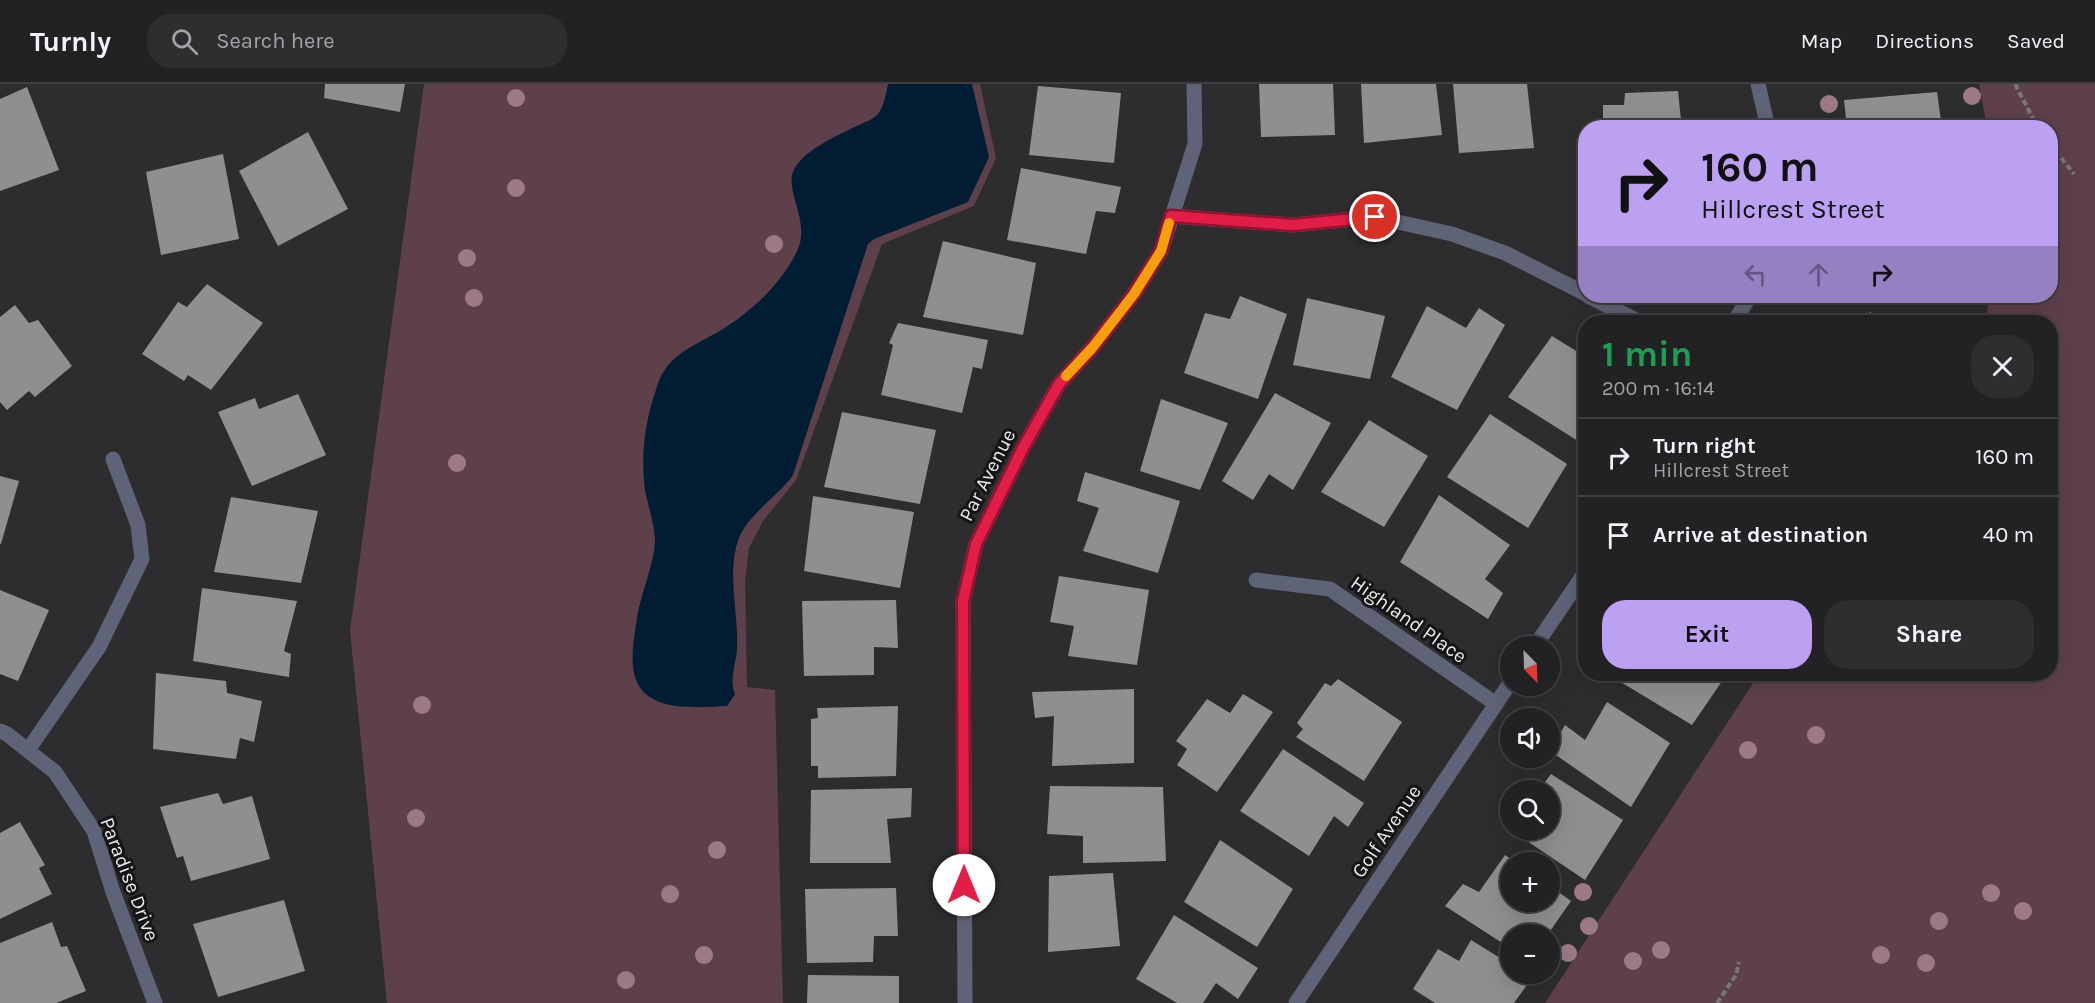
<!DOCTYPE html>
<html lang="en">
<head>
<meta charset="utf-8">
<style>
	body { margin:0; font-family:Karla,sans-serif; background:#2e2e30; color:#f1f3f6; height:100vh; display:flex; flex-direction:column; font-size:22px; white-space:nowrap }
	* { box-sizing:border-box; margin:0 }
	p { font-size:20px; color:#a2a3a6 }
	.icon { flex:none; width:33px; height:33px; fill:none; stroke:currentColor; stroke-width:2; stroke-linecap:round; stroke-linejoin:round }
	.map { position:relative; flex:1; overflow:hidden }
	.panel { position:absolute; left:1578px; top:231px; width:480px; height:366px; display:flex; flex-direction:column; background:#222123; border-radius:24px; box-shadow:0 6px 24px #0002,0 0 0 2px #3f3e41 }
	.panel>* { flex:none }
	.guide { position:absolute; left:1578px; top:36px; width:480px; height:183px; border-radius:24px; box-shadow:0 6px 24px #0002,0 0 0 2px #3f3e41; background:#bca0f2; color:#111; overflow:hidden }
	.needle { width:39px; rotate:157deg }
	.tools { position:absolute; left:1500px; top:552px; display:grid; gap:12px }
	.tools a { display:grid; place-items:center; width:60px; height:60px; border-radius:50%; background:#222123; box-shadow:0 6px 24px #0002,0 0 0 2px #3f3e41; font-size:30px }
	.pin { position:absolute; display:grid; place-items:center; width:51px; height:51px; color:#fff; margin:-26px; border:3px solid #fff; border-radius:50%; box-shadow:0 2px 6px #0007 }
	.me { position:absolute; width:66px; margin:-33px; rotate:0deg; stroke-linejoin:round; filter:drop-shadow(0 0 4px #0008) }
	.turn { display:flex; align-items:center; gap:21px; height:126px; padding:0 24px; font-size:27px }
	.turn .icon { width:78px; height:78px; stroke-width:2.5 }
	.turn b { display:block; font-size:42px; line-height:51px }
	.lanes { display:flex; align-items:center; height:57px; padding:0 24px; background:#0003; justify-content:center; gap:30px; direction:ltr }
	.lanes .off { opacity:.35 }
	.round { display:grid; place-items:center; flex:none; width:63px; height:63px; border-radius:24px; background:#2e2e30 }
	.head { display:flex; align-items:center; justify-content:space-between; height:102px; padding:0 24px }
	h1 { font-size:36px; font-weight:700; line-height:45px; color:#1e9e55 }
	.primary-button { display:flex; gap:12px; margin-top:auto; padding:12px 24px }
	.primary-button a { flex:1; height:69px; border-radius:24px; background:#bca0f2; color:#111; font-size:24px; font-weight:700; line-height:69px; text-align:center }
	.primary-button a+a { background:#2e2e30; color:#f1f3f6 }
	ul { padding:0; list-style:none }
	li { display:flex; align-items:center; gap:18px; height:78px; padding:0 24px; border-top:2px solid #3f3e41 }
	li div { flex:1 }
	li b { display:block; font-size:22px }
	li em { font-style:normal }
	header { display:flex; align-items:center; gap:36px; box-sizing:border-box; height:84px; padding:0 30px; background:#222123; border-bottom:2px solid #3f3e41 }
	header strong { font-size:28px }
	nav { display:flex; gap:33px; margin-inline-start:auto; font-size:21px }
	.search { width:420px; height:54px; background:#2e2e30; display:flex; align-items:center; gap:15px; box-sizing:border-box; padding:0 21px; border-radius:24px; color:#a2a3a6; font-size:22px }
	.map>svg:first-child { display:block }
	.green { fill:#5e404b }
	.water { fill:#011d34 }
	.building { fill:#918e91 }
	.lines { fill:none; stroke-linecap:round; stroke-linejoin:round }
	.path { stroke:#777679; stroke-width:4; stroke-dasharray:6 3; stroke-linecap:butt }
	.street { stroke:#5e6377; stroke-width:15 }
	.tree { fill:#9d7988 }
	.route-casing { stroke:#92132f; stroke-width:15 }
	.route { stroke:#e11d48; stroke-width:10 }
	.slow { stroke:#f59e0b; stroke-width:10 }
	.labels { text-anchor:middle; stroke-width:6; stroke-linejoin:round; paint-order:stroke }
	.street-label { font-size:20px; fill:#ebeaed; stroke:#151416 }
</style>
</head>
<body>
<header>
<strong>Turnly</strong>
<div class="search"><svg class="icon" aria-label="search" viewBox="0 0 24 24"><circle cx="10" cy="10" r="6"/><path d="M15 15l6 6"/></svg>Search here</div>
<nav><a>Map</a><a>Directions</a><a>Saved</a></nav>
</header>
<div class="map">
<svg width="2095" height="919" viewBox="0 0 2095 919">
	<rect width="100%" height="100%" fill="#2d2c2f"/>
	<g class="green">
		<path d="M424,0H980L996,74L974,122L882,160L796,396L763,437L749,464L745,497L747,603L775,606L783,919H387L350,547Z"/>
		<path d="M1979,0H2095V919H1545L1759,590H2050V238H1986L1989,212H2050V44L1987,43Z"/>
	</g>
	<path class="water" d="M888,0H972L989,73L968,118L874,155L868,160L793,391C779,411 747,432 739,454C726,488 739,529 737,565C736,579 729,597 735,610L727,622C702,623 659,628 641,605C627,586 634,556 637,534C641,509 655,478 655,455C654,439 648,422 645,406C641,374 644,343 654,312C657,303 659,294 664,287C676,267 704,257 723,245C752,227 782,199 797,167C811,139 785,107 793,88C801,67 840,50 859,41C865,38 873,36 878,30C884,22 886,10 888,0Z"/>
	<g class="building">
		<path d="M325,0H405L400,28L324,14Z"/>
		<path d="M1259,0H1333L1335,51L1261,53Z"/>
		<path d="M1361,0H1436L1442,51L1364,59Z"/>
		<path d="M1453,0H1527L1534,64L1459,69Z"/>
		<path d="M1038,2L1121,9L1114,79L1029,71Z"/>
		<path d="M27,3L59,86L0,107V15Z"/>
		<path d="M1678,7L1681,36L1706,34V44H1603V21H1624L1625,9Z"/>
		<path d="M1937,8L1942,44H1847L1844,16Z"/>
		<path d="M308,48L348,125L278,162L239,87Z"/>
		<path d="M223,70L239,155L161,171L146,88Z"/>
		<path d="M1021,84L1121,103L1115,129L1096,127L1086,170L1007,156Z"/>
		<path d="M943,157L1036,179L1023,251L923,233Z"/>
		<path d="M207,200L263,239L211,306L188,291L184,297L142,270L178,218L187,223Z"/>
		<path d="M1240,212L1287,230L1258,315L1184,289L1205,229L1230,235Z"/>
		<path d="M1307,214L1385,232L1370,295L1293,281Z"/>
		<path d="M15,221L29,239L38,236L72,282L35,313L29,307L7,326L0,318V233Z"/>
		<path d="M1427,222L1466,244L1479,224L1505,241L1457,326L1391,293Z"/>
		<path d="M1870,228L1886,238H1862Z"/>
		<path d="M898,239L988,256L982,285L973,283L962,329L881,311L893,261L889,259Z"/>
		<path d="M1552,252L1586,273V362L1508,313Z"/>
		<path d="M1275,309L1331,339L1293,406L1269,390L1253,416L1222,397Z"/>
		<path d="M298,310L326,371L252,402L218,328L255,314L259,325Z"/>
		<path d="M1161,315L1228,339L1200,406L1140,387Z"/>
		<path d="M842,328L936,346L920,420L824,403Z"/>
		<path d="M1490,330L1567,380L1528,444L1447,393Z"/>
		<path d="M1369,336L1428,372L1384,443L1321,408Z"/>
		<path d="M1085,388L1180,417L1158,489L1083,467L1099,424L1077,417Z"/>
		<path d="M0,392L19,397L1,460H0Z"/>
		<path d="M1439,411L1510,461L1485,495L1503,509L1488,535L1400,478Z"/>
		<path d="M813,412L914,428L900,504L804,487Z"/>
		<path d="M231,413L318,427L301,499L214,488Z"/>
		<path d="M1059,492L1149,506L1137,581L1068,572L1074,542L1050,538Z"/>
		<path d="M202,504L297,517L284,567L291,570L289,593L193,577Z"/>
		<path d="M0,506L49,526L18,597L0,590Z"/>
		<path d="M896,516L898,564L874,563V591L804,592L802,517Z"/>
		<path d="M156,589L226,597L227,609L262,617L254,658L240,654L236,675L153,665Z"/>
		<path d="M1617,590H1727L1692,641L1614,594Z"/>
		<path d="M1338,595L1402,638L1364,697L1296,653L1303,645L1297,639L1325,599L1331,602Z"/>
		<path d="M1134,605V679L1052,682L1054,632L1035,634L1032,608Z"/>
		<path d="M1243,610L1273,628L1217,708L1177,681L1187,665L1176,657L1207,615L1230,629Z"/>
		<path d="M1607,618L1670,659L1631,723L1550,667L1565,641L1585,656Z"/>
		<path d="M898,622L896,692L818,694V682H811V635L818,634L817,624Z"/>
		<path d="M1283,665L1364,719L1348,743L1334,732L1309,772L1240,727Z"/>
		<path d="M1551,690L1623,736L1585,796L1512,747L1513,746H1550V706H1539Z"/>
		<path d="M1050,702L1163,703L1166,777L1083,779V752L1047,750Z"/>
		<path d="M912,704L911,733L887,735L891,779H810L811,706Z"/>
		<path d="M218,709L223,720L252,712L270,775L191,797L183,772L177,774L160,723Z"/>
		<path d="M20,738L45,781L39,784L52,810L0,835V749Z"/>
		<path d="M1220,756L1293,805L1257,863L1184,818Z"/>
		<path d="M1505,771L1515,778H1510V818H1550V802L1571,817L1548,850H1510V864L1445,822L1463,800L1479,808Z"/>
		<path d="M1113,789L1120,862L1048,868L1049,792Z"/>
		<path d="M896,804L898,852H874L873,878L807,879L805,805Z"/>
		<path d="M284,816L305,887L218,913L193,840Z"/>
		<path d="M1174,831L1258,884L1238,915L1216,899L1203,919H1177L1136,895Z"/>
		<path d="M52,838L61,863L67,862L86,907L56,919H0V859Z"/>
		<path d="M1471,856L1510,880V890H1525L1532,894L1514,919H1435L1413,905L1438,865L1459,877Z"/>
		<path d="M808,891L899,892V919H807Z"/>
	</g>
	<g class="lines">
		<g class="path">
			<path d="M2015,0L2038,44"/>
			<path d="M2050,60L2074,90"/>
			<path d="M1717,919L1736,891L1739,878"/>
		</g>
		<g class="street">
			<path d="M1758,0L1768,44"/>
			<path d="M1171,132L1293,141L1375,133L1452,150L1505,169L1586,210"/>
			<path d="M1588,212L1640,238"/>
			<path d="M1734,238L1750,212"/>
			<path d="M1256,496L1330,505L1496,620"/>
			<path d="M1535,562L1586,487"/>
			<path d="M0,647L7,650L55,688L94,747L113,808L155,919"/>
			<path d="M28,666L99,563L142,475L138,441L113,375"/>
			<path d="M965,919L963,517L976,460L1023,364L1059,300L1093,263L1134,210L1161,167L1195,60L1194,0"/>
			<path d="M1296,919L1510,599"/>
		</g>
	</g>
	<g class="tree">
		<circle cx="1972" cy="12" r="9"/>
		<circle cx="516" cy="14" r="9"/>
		<circle cx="1829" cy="20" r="9"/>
		<circle cx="516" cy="104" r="9"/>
		<circle cx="774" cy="160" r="9"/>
		<circle cx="467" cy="174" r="9"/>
		<circle cx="474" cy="214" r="9"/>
		<circle cx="457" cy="379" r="9"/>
		<circle cx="422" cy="621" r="9"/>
		<circle cx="1816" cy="651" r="9"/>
		<circle cx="1748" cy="666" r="9"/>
		<circle cx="416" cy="734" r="9"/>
		<circle cx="717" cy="766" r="9"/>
		<circle cx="1583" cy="808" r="9"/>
		<circle cx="1991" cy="809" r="9"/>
		<circle cx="670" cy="810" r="9"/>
		<circle cx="2023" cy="827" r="9"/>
		<circle cx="1939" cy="837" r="9"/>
		<circle cx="1589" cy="842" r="9"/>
		<circle cx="1661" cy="866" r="9"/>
		<circle cx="1568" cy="869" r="9"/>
		<circle cx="704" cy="871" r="9"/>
		<circle cx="1881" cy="871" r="9"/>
		<circle cx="1633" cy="877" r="9"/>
		<circle cx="1926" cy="879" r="9"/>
		<circle cx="626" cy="896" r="9"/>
	</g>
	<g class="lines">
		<defs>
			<path id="route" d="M964,801L963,517L976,460L1023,364L1059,300L1093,263L1134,210L1161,167L1171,132L1293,141L1375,133"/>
		</defs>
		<use href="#route" class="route-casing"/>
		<use href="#route" class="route"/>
		<path class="slow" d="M1066,292L1093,263L1134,210L1161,167L1169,139"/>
	</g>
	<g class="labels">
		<g class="street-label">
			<text transform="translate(987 391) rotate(-63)" y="7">Par Avenue</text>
			<text transform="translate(1409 535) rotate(35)" y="7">Highland Place</text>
			<text transform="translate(1386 747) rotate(-56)" y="7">Golf Avenue</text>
			<text transform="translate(130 795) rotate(69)" y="7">Paradise Drive</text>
		</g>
	</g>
</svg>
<div class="tools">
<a><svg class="needle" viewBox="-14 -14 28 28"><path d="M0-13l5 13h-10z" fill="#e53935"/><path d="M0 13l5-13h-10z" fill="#a2a3a6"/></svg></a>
<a><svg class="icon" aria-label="sound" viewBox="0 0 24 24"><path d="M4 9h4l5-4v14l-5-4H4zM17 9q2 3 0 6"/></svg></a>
<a><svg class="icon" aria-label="search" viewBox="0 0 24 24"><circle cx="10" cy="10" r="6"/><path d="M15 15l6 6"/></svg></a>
<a>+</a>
<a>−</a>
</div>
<div class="pin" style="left:1375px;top:133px;background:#d93025"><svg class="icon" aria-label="arrive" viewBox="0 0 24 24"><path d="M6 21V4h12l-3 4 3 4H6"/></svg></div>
<svg class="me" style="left:964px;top:801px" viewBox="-20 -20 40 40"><circle r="19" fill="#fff"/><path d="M0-13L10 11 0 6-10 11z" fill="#e11d48"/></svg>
<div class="guide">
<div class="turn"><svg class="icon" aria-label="right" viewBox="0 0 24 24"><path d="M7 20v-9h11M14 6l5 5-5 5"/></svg><div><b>160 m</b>Hillcrest Street</div></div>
<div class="lanes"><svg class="icon off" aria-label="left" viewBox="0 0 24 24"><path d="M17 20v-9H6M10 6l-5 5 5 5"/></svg><svg class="icon off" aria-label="ahead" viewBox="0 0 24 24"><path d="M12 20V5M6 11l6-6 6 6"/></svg><svg class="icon" aria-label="right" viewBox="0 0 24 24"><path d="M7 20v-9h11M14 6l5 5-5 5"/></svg></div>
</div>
<section class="panel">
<div class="head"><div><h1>1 min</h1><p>200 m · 16:14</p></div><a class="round"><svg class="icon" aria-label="close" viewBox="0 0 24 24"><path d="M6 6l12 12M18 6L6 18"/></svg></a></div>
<ul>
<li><svg class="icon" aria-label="right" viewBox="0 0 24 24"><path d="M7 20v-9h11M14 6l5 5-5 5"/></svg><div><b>Turn right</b><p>Hillcrest Street</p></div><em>160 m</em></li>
<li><svg class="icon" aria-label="arrive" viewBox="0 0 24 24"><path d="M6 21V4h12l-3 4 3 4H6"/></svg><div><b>Arrive at destination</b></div><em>40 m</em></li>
</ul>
<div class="primary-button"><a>Exit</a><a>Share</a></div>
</section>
</div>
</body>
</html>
